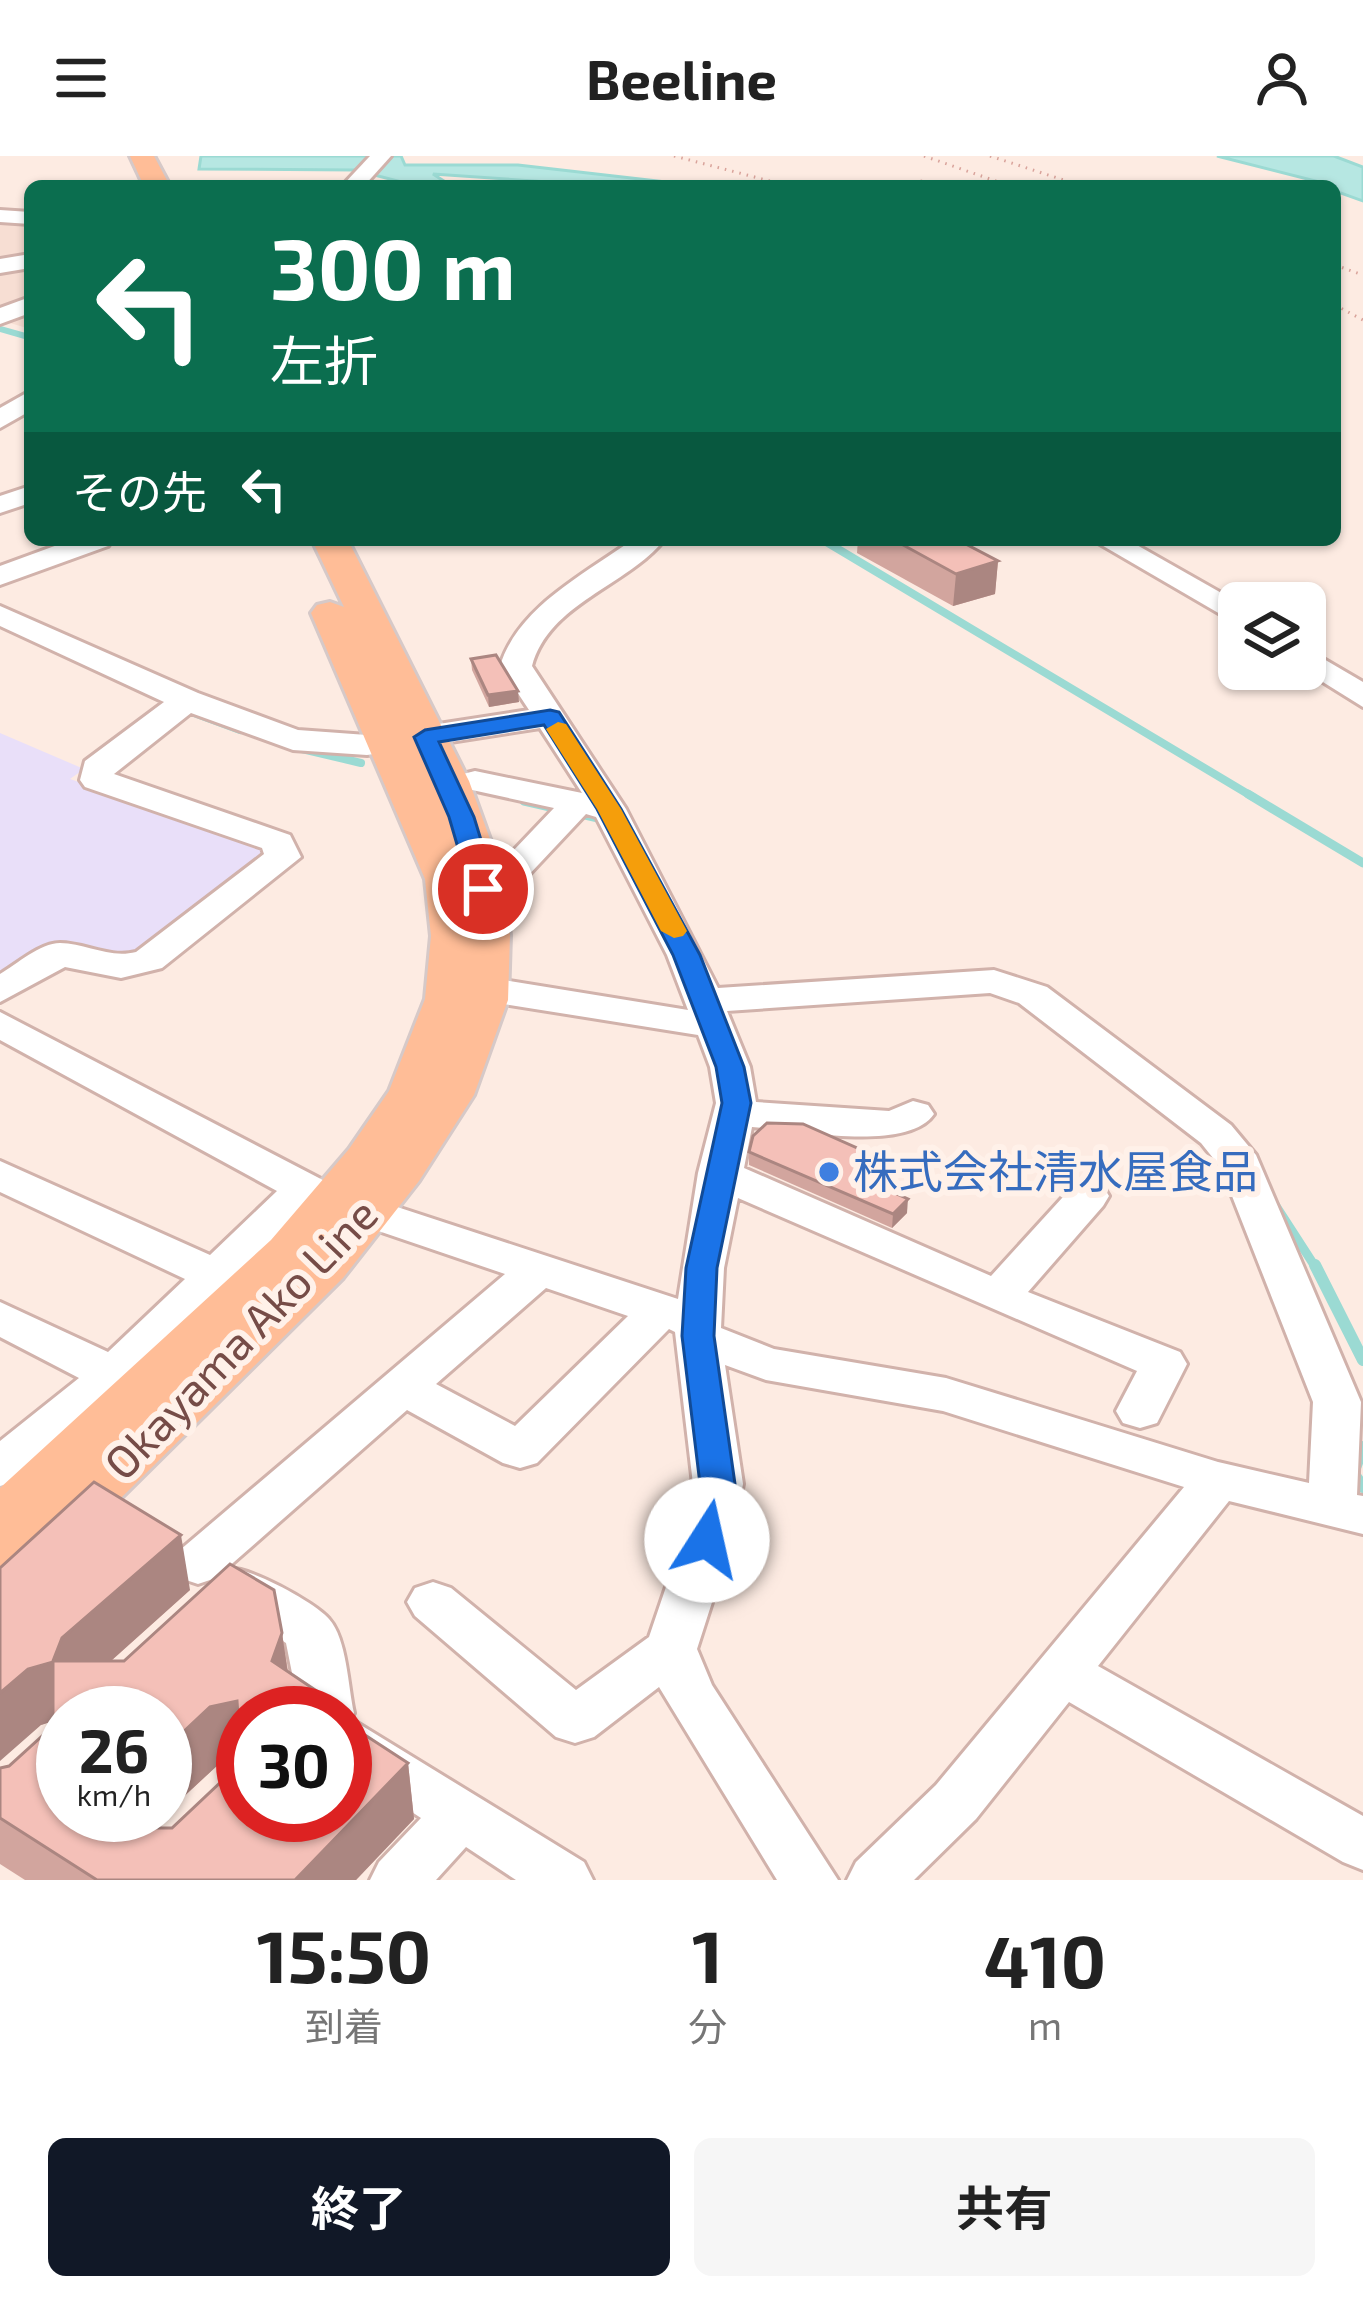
<!DOCTYPE html>
<html lang="ja">
<head>
<meta charset="utf-8">
<style>
	body { margin:0; font-family:"Exo 2","Noto Sans JP",sans-serif; background:#f6f6f6; color:#222; height:100vh; display:flex; flex-direction:column; font-size:45px; white-space:nowrap }
	* { box-sizing:border-box; margin:0 }
	p { font-size:39px; color:#767676 }
	.icon { flex:none; width:66px; height:66px; fill:none; stroke:currentColor; stroke-width:2; stroke-linecap:round; stroke-linejoin:round }
	.map { position:relative; height:1724px; overflow:hidden }
	.side { display:flex; flex-direction:column; background:#fff; flex:1 }
	.side>* { flex:none }
	.hud { position:absolute; left:24px; top:24px; width:1317px; height:366px; border-radius:18px; box-shadow:0 3px 9px #0004; background:#0b6e4f; color:#fff; overflow:hidden }
	.tools { position:absolute; left:1218px; top:426px; display:grid; gap:24px }
	.tools a { display:grid; place-items:center; width:108px; height:108px; border-radius:18px; background:#fff; box-shadow:0 3px 9px #0004; font-size:60px }
	.speed { position:absolute; left:36px; top:1530px; display:flex; gap:24px; font-size:60px; font-weight:700; text-align:center }
	.speed>* { display:grid; place-content:center; width:156px; height:156px; border-radius:50%; background:#fff; box-shadow:0 3px 9px #0004; line-height:1 }
	.speed small { font-size:30px; font-weight:400 }
	.speed .limit { border:18px solid #d22; background:#fff; color:#111 }
	.pin { position:absolute; display:grid; place-items:center; width:102px; height:102px; color:#fff; margin:-51px; border:6px solid #fff; border-radius:50%; box-shadow:0 3px 12px #0007 }
	.me { position:absolute; width:132px; margin:-66px; rotate:10deg; stroke-linejoin:round; filter:drop-shadow(0 0 9px #0008) }
	.turn { display:flex; align-items:center; gap:42px; height:252px; padding:0 48px; font-size:54px }
	.turn .icon { width:156px; height:156px; stroke-width:2.5 }
	.turn b { display:block; font-size:84px; line-height:102px }
	.then { display:flex; align-items:center; height:114px; padding:0 48px; background:#0003; gap:24px; font-size:45px }
	.eta { display:flex; justify-content:space-evenly; align-items:center; height:204px; text-align:center }
	.eta b { font-size:72px; font-weight:700; line-height:84px }
	.action { display:flex; gap:24px; margin-top:auto; padding:24px 48px }
	.action a { flex:1; height:138px; border-radius:18px; background:#111827; color:#fff; font-size:48px; font-weight:700; line-height:138px; text-align:center }
	.action a+a { background:#f6f6f6; color:#222 }
	header { display:flex; justify-content:space-between; align-items:center; height:156px; padding:0 48px; background:#fff; font-size:54px; font-weight:700 }
	.map>svg:first-child { display:block }
	.residential { fill:#f7ded3 }
	.education { fill:#e9dff9 }
	.water { fill:#b6e7e2; stroke:#9bdad3; stroke-width:3 }
	.lines { fill:none; stroke-linecap:round; stroke-linejoin:round }
	.stream-far3 { stroke:#9bdad3; stroke-width:6 }
	.stream-far2 { stroke:#9bdad3; stroke-width:8 }
	.stream-far1 { stroke:#9bdad3; stroke-width:9 }
	.stream { stroke:#9bdad3; stroke-width:12 }
	.minor-casing { stroke:#d1b2ab; stroke-width:6 }
	.major-casing { stroke:#d6c9c8; stroke-width:6 }
	.path { stroke:#d9a39b; stroke-width:3; stroke-dasharray:1.5 6; stroke-linecap:butt }
	.minor { fill:#fff; fill-rule:evenodd }
	.major { fill:#ffbd97; fill-rule:evenodd }
	.wall { fill:#d2a59e; fill-rule:evenodd }
	.shaded-wall { fill:#ab8681 }
	.building { fill:#f4c0b8; stroke:#ab8681; stroke-width:3; fill-rule:evenodd }
	.route { fill:#1a73e8; stroke:#114b97; stroke-width:3 }
	.slow { fill:#f59e0b }
	.shop-dot { fill:#3f7fe0; stroke:#fff1e9; stroke-width:4.5 }
	.labels { text-anchor:middle; stroke-width:12; stroke-linejoin:round; paint-order:stroke }
	.shop-label { font-size:45px; fill:#366cbe; stroke:#fff1e9; text-anchor:start }
	.street-label { font-size:45px; fill:#764c47; stroke:#fff1e9 }
</style>
</head>
<body>
<header><svg class="icon" aria-label="menu" viewBox="0 0 24 24"><path d="M4 6h16M4 12h16M4 18h16"/></svg>Beeline<svg class="icon" aria-label="person" viewBox="0 0 24 24"><circle cx="12" cy="8" r="4"/><path d="M4 21q1-7 8-7t8 7"/></svg></header>
<div class="map">
<svg width="1363" height="1724" viewBox="0 0 1363 1724">
	<rect width="100%" height="100%" fill="#fdebe2"/>
	<path class="residential" d="M0,65L30,67V173L0,164Z"/>
	<path class="education" d="M0,577L84,613L70,623L269,691L267,701L144,798L122,803L54,790L0,823Z"/>
	<g class="water">
		<path d="M201,0H401L405,9H518L701,30H607L433,18L447,27L467,30H417L355,14L199,13Z"/>
		<path d="M1217,0H1334L1363,11V45L1335,35V30Z"/>
	</g>
	<g class="lines">
		<path class="stream-far3" d="M0,173L25,180"/>
		<g class="stream-far2">
			<path d="M823,384L1253,641"/>
			<path d="M194,557L240,574"/>
			<path d="M302,593L361,607"/>
		</g>
		<g class="stream-far1">
			<path d="M1248,638L1363,707"/>
			<path d="M524,645L607,664"/>
			<path d="M1274,1047L1316,1112"/>
		</g>
		<g class="stream">
			<path d="M1315,1109L1363,1204"/>
			<path d="M1363,1291L1353,1317L1363,1331"/>
		</g>
		<defs>
			<g id="minor">
				<path d="M370,0H391L364,30H342Z"/>
				<path d="M0,54L30,56V68L0,66Z"/>
				<path d="M30,98V112L0,117V103Z"/>
				<path d="M30,141V157L0,168V152Z"/>
				<path d="M30,235V255L0,272V252Z"/>
				<path d="M30,330V347L0,357V340Z"/>
				<path d="M71,384H112L108,390L0,429V410Z"/>
				<path d="M632,384H664C627,430 549,447 532,510L626,653L718,832L994,814L1047,831L1231,969L1256,999L1361,1246L1357,1339L1363,1340V1378L1229,1345L1098,1510L1363,1660V1714L1343,1706L1069,1546L976,1663L914,1724H847L856,1706L936,1629L1184,1331L943,1255L766,1224L725,1209L743,1328L732,1384L697,1493L712,1529L838,1724H777L659,1531L594,1581L575,1587L556,1581L415,1460L407,1446L415,1432L433,1426L451,1432L576,1534L649,1481L682,1384L693,1328L675,1176L669,1173L537,1307L520,1312L503,1307L407,1254L226,1413C245,1408 316,1447 329,1463C347,1483 348,1531 354,1557L351,1563L584,1706L593,1724H516L466,1691L436,1724H370L379,1706L421,1662L345,1612V1557H300L286,1487L217,1444L209,1430L213,1423L198,1428L180,1422L173,1408L180,1394L505,1118L352,1066L345,1056L352,1046L367,1042L382,1046L678,1143L698,1017L716,947L710,911L698,879L485,845L471,841L466,833L471,825L485,821L688,854L667,799L596,661L586,658L524,724H498L493,716L554,652L463,632L458,625L463,618L475,615L582,637L540,572L367,599L293,594L191,557L114,618L290,679L301,701L162,812L121,822L65,811L0,846V818C17,808 40,787 60,787C86,787 109,803 136,796L264,698L262,692L85,631L80,624L85,605L164,546L0,470V450L198,537L298,574L367,579L529,554L500,510C518,451 585,418 632,384ZM990,837L1019,847L1201,987L1221,1012L1313,1246L1309,1327L1218,1306L946,1222L774,1193L721,1172L724,1112L738,1042L1137,1215L1116,1255L1123,1267L1140,1272L1157,1267L1187,1208L1180,1196L1028,1136L1103,1050L1109,1040L1103,1030L1088,1026L1073,1030L991,1120L744,1012L752,971C795,974 908,997 934,958L928,949L913,945L889,955L756,946L750,911L727,855ZM546,1132L628,1160L515,1270L436,1228Z"/>
				<path d="M1093,384H1128L1239,447V469Z"/>
				<path d="M1305,492L1363,526V551L1302,513Z"/>
				<path d="M0,856L342,1034L348,1044L342,1054L327,1058L309,1052L130,1231L17,1325L0,1330V1285L79,1222L0,1181V1146L108,1196L185,1123L0,1036V1005L210,1099L277,1035L0,884Z"/>
			</g>
			<g id="major">
				<path d="M130,0H154L170,30H144Z"/>
				<path d="M312,384H348L469,625L503,719L510,779L508,844L474,939L419,1025L343,1122L22,1440L0,1447V1332L271,1084L349,993L389,935L425,843L431,780L425,723L311,457L317,449L330,446L344,451Z"/>
			</g>
		</defs>
		<use href="#minor" class="minor-casing"/>
		<use href="#major" class="major-casing"/>
		<g class="path">
			<path d="M674,0L789,30"/>
			<path d="M924,0L1010,30"/>
			<path d="M990,0L1082,30"/>
			<path d="M891,30L920,25L973,30"/>
			<path d="M1335,109L1363,119"/>
			<path d="M1335,149L1363,164"/>
		</g>
		<use href="#minor" class="minor"/>
		<use href="#major" class="major"/>
	</g>
	<g class="wall">
		<path d="M858,384H958L998,405L995,438L953,450L857,397Z"/>
		<path d="M471,503L519,546L489,551L472,514Z"/>
		<path d="M749,996L875,1000L874,1013L864,1023L907,1057L892,1072L749,1009Z"/>
		<path d="M94,1326L190,1434L111,1505H124L282,1477L288,1515L243,1557L408,1607L414,1663L356,1724H25L0,1708V1612L9,1610L53,1570V1565L41,1569ZM165,1557V1658L220,1607L240,1602L241,1607L172,1672H151L164,1659Z"/>
	</g>
	<g class="shaded-wall">
		<path d="M998,405L995,438L953,450L956,418Z"/>
		<path d="M518,535L519,546L489,551L488,539Z"/>
		<path d="M875,1000L874,1013L854,1033V1019Z"/>
		<path d="M908,1043L907,1057L892,1072L893,1058Z"/>
		<path d="M181,1379L190,1434L74,1538L53,1505L62,1482Z"/>
		<path d="M282,1477L290,1532L272,1505Z"/>
		<path d="M53,1506L63,1562L41,1569L0,1605V1537L28,1513Z"/>
		<path d="M237,1545L243,1601L220,1607L165,1658V1593L210,1551Z"/>
		<path d="M408,1607L414,1663L356,1724H295Z"/>
		<path d="M101,1659H164L118,1703L96,1672Z"/>
	</g>
	<g class="building">
		<path d="M894,384H958L998,405L956,418Z"/>
		<path d="M496,499L518,535L488,539L471,503Z"/>
		<path d="M767,967L803,968L875,1000L854,1019L908,1043L893,1058L749,996L753,980Z"/>
		<path d="M94,1326L181,1379L62,1482L53,1505H124L230,1408L274,1434L282,1477L272,1505L333,1546L335,1557H243V1659H345V1566L408,1607L295,1724H97L0,1662V1612L9,1610L53,1570V1506L28,1513L0,1537V1412ZM237,1545L241,1607L172,1672H96L101,1659H63V1557H165V1593L210,1551Z"/>
	</g>
	<path class="route" d="M550,554L559,556L621,653L700,799L744,911L751,947L717,1112L714,1180L735,1328L720,1394L707,1398L695,1394L689,1384L700,1328L682,1180L686,1112L722,947L716,911L673,799L597,653L544,569L439,586L474,661L496,733L483,740L470,733L449,661L414,581L425,574Z"/>
	<path class="slow" d="M558,566L566,568L621,653L687,775L683,780L674,782L661,775L597,653L546,573Z"/>
	<circle class="shop-dot" cx="829" cy="1016" r="12"/>
	<g class="labels">
		<g class="shop-label">
			<text x="853" y="1032">株式会社清水屋食品</text>
		</g>
		<g class="street-label">
			<text transform="translate(241 1183) rotate(-46)" y="16">Okayama Ako Line</text>
		</g>
	</g>
</svg>
<div class="tools">
<a><svg class="icon" aria-label="layers" viewBox="0 0 24 24"><path d="M12 4l9 5-9 5-9-5zM3 14l9 5 9-5"/></svg></a>
</div>
<div class="speed"><div>26<small>km/h</small></div><div class="limit">30</div></div>
<div class="pin" style="left:483px;top:733px;background:#d93025"><svg class="icon" aria-label="arrive" viewBox="0 0 24 24"><path d="M6 21V4h12l-3 4 3 4H6"/></svg></div>
<svg class="me" style="left:707px;top:1384px" viewBox="-20 -20 40 40"><circle r="19" fill="#fff"/><path d="M0-13L10 11 0 6-10 11z" fill="#1a73e8"/></svg>
<div class="hud">
<div class="turn"><svg class="icon" aria-label="left" viewBox="0 0 24 24"><path d="M17 20v-9H6M10 6l-5 5 5 5"/></svg><div><b>300 m</b>左折</div></div>
<div class="then">その先<svg class="icon" aria-label="left" viewBox="0 0 24 24"><path d="M17 20v-9H6M10 6l-5 5 5 5"/></svg></div>
</div>
</div>
<section class="side">
<div class="eta">
<div><b>15:50</b><p>到着</p></div>
<div><b>1</b><p>分</p></div>
<div><b>410</b><p>m</p></div>
</div>
<div class="action"><a>終了</a><a>共有</a></div>
</section>
</body>
</html>
